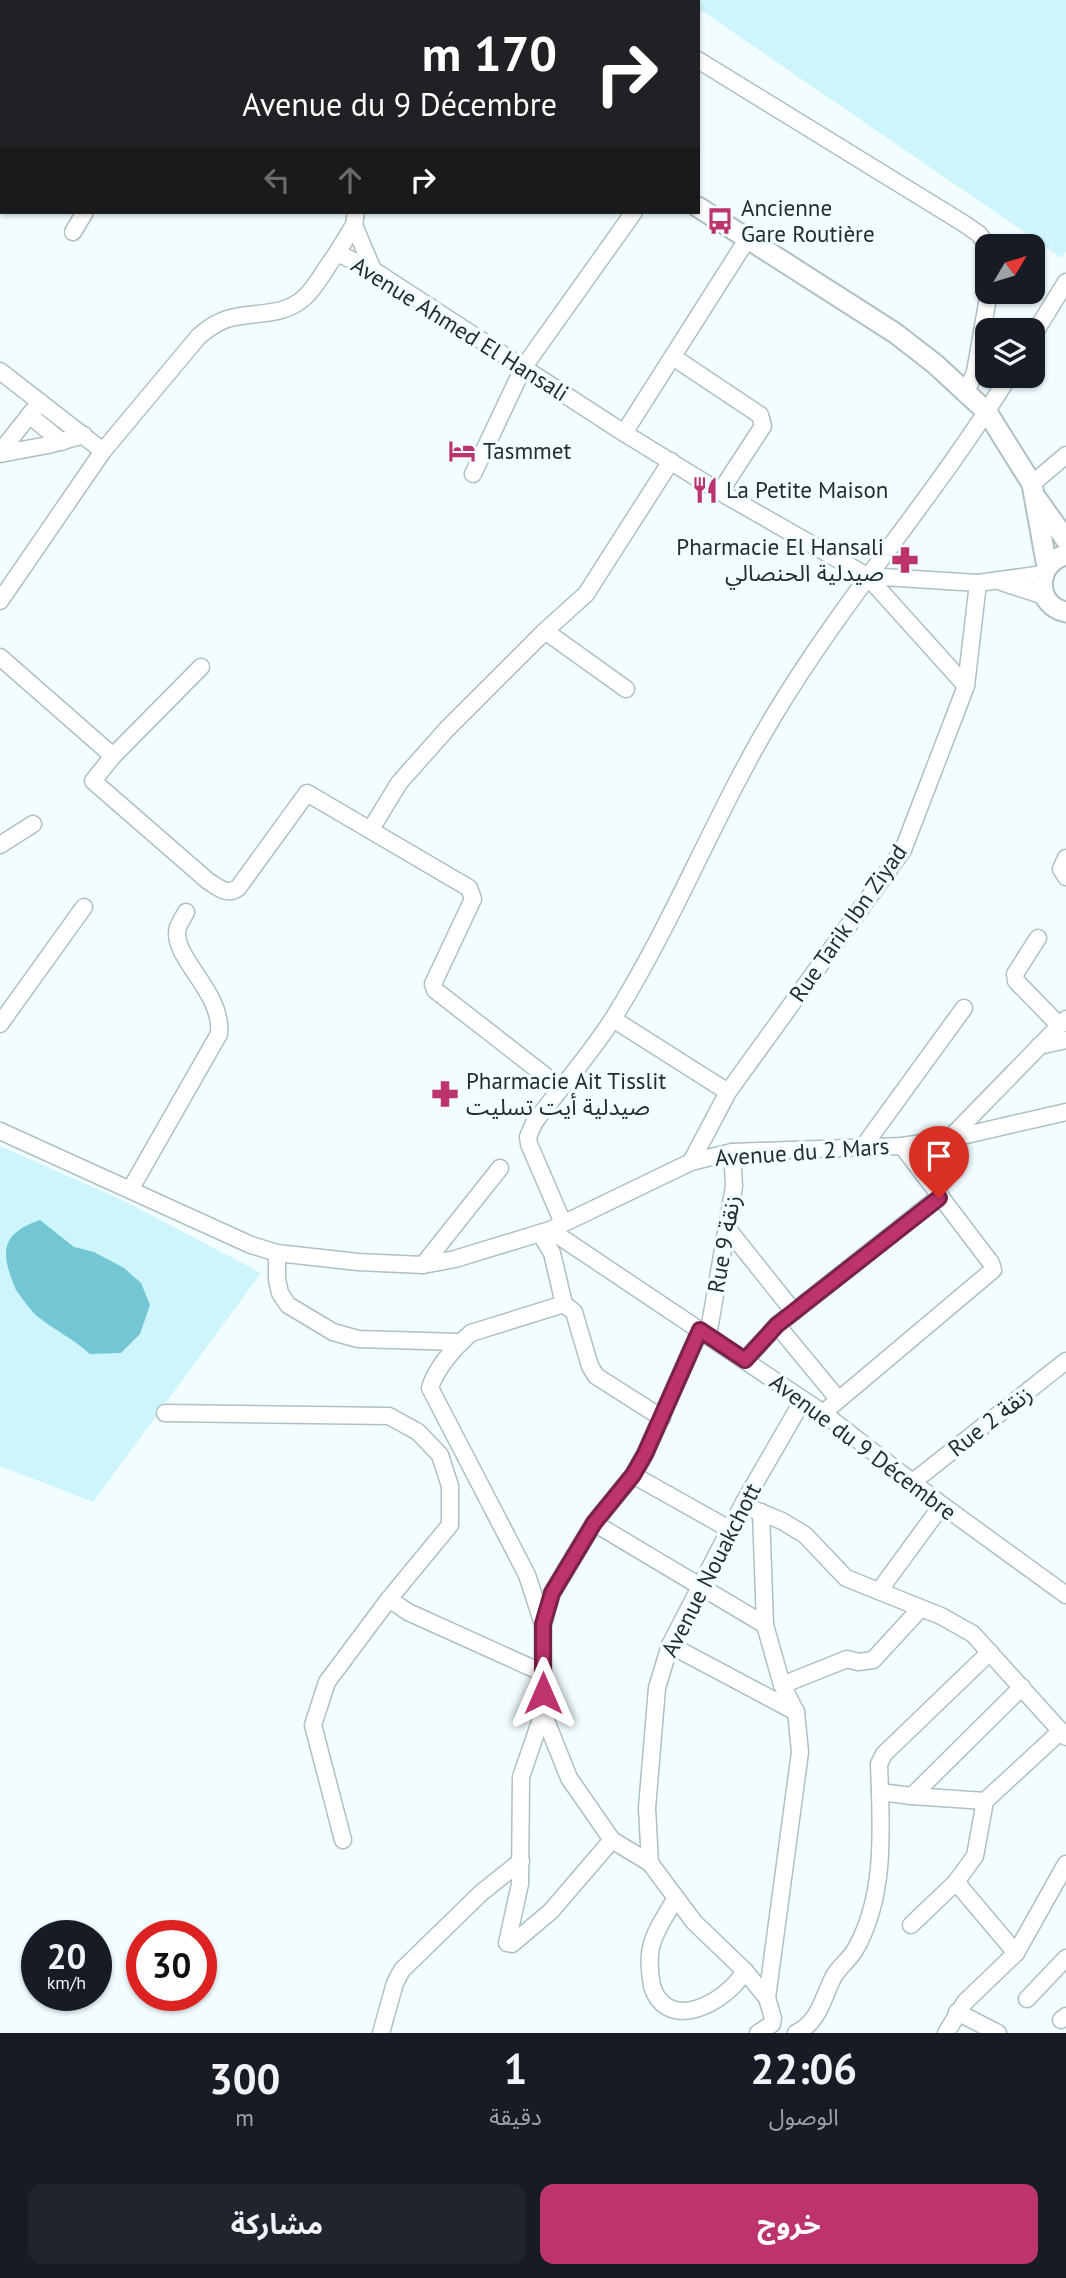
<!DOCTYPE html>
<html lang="ar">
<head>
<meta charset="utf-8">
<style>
	body { margin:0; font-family:"PT Sans","Noto Sans Arabic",sans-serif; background:#20242c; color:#f1f3f6; direction:rtl; height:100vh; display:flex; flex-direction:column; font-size:26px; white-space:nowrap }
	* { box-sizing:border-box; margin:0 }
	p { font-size:23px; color:#9ea1a6 }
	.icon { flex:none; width:38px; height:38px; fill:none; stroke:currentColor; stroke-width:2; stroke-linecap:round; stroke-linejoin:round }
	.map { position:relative; height:2033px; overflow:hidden; direction:ltr }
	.details { display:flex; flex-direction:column; background:#171b24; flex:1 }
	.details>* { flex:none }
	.banner { position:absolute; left:0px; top:0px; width:700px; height:214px; box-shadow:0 2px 5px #0004; direction:rtl; background:#202124; color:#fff; overflow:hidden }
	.needle { width:46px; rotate:52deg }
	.tools { position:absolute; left:975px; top:234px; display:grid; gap:14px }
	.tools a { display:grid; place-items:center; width:70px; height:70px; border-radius:14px; background:#171b24; box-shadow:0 2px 5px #0004; font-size:35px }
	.speed { position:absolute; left:21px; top:1920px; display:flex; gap:14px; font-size:35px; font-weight:700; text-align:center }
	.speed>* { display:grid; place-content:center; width:91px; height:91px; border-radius:50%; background:#171b24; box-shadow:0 2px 5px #0004; line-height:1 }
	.speed small { font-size:18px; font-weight:400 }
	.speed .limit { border:10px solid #d22; background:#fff; color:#111 }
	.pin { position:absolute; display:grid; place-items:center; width:60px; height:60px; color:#fff; margin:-72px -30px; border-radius:50% 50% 50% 0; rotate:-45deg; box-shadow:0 0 7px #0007 }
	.pin .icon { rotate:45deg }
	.me { position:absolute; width:77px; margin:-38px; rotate:0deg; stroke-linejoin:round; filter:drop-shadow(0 0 5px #0008) }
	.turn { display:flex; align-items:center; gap:24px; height:147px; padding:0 28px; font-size:32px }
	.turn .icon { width:91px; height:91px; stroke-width:2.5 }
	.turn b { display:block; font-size:49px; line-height:60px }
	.lanes { display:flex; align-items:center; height:66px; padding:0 28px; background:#0003; justify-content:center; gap:35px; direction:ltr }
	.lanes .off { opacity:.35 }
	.eta { display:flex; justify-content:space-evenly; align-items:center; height:119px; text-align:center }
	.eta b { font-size:42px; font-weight:700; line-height:49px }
	.cta { display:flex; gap:14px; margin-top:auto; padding:14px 28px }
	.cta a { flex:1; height:80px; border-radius:14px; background:#bd336d; color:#fff; font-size:28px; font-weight:700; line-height:80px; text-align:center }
	.cta a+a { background:#20242c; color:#f1f3f6 }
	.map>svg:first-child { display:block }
	.green { fill:#cff5fc }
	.water { fill:#73c6d4 }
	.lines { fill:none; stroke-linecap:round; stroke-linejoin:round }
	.minor-casing { stroke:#aec0c3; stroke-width:19 }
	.major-casing { stroke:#aec0c3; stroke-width:23 }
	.minor { stroke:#fff; stroke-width:16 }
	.major { stroke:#fff; stroke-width:19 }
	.route-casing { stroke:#7b2147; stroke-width:18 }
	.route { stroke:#bd336d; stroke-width:12 }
	.labels { text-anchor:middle; stroke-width:7; stroke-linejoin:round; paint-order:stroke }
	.poi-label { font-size:23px; fill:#262c2e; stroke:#f2fdff; text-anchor:start }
	.street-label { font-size:23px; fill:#262c2e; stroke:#f2fdff }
</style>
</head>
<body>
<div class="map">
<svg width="1066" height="2033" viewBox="0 0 1066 2033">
	<rect width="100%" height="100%" fill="#f2fdff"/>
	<g class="green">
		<path d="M686,0H1066V251L1062,258L698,8V2Z"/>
		<path d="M0,1146L124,1201L261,1273L93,1502L0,1466Z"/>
	</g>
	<path class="water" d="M40,1220L74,1247L94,1252L124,1268L141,1283L150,1305L140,1334L121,1353L90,1354C74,1339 54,1330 37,1316C29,1309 23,1299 16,1290C0,1252 0,1234 40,1220Z"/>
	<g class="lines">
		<defs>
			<g id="minor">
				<path d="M43,2L44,0"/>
				<path d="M212,2L213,0"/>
				<path d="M698,60L963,223L979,234L988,247"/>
				<path d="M354,225L373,270"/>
				<path d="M73,232L85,212"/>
				<path d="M337,253L354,225L356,212"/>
				<path d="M1032,337L1066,282"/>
				<path d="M673,357L760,415L763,426L720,492"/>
				<path d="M0,371L103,451"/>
				<path d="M965,394L975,372L989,292"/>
				<path d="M29,415L62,442"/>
				<path d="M624,433L748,238"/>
				<path d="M0,452L40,402"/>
				<path d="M0,454L48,445L84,435"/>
				<path d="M473,474L523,368L634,212"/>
				<path d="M1032,484L1066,455"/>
				<path d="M867,576L966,686"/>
				<path d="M1001,582L1044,596"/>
				<path d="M0,601L103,451L199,336C208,329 215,323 227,319C252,311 283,318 305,297C317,286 326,267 337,253L373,270L624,433L720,492L867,576L978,583L1043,574"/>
				<path d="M545,631L626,689"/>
				<path d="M0,657L113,756"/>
				<path d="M201,667L113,756L93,781L208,881C218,887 226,896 238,888L307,793L469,888L473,899L433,984L435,990L561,1088"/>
				<path d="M371,829L399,783L446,730L545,631L586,594L671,461"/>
				<path d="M0,845L33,824"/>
				<path d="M1066,858L1061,869L1066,877"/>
				<path d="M1038,938L1015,974L1016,981L1059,1025"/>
				<path d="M613,1019L728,1092"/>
				<path d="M0,1024L84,907"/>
				<path d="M1039,1046L1066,1040"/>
				<path d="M0,1131L251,1245L277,1253L358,1262L423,1265L455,1259L550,1230L691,1162L732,1152L902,1146L949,1139L1066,1112"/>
				<path d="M949,1139L1066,1019"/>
				<path d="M863,1147L964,1008"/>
				<path d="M691,1162L728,1092L903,850L966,686L978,583"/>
				<path d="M130,1190L219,1034C224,992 169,956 178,927C180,922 184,916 186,912"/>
				<path d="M563,1223L529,1144L528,1137L534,1123C560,1088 591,1054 614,1017C674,921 715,814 773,717C844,598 937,494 1009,376"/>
				<path d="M727,1228L794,1312"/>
				<path d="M550,1230L823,1413L942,1505L1066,1595"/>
				<path d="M540,1233L552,1253L564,1304L574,1312L590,1366L596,1376L662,1418"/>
				<path d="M277,1253V1279L280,1293L288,1305L333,1332L358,1339L460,1342"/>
				<path d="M423,1265L500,1168"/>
				<path d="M777,1325L838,1399"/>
				<path d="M708,1336L734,1186L732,1152"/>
				<path d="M745,1360L777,1325L939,1197"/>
				<path d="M165,1413L389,1416L418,1432L440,1455L450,1486V1525L389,1599"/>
				<path d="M823,1413L993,1270L991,1263L902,1146"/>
				<path d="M633,1475L731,1530"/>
				<path d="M914,1481L1066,1361"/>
				<path d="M755,1510L782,1521L805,1535L846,1578L941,1616L973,1634L1066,1737"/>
				<path d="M761,1512L765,1625L782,1685L796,1712L800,1752L767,1998"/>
				<path d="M594,1523L765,1625"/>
				<path d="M879,1591L942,1505"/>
				<path d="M543,1624L527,1575L430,1388C436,1368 455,1347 471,1333L564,1304"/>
				<path d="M670,1645L796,1712"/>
				<path d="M782,1685L847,1659L858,1662L873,1660L920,1609"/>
				<path d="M543,1713L521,1777L520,1884L507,1943L512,1944L551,1911L612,1840"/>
				<path d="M880,1792L912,1796L1022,1687"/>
				<path d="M912,1796L985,1801"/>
				<path d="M343,1840L313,1725L327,1682L389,1599L408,1612L543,1673"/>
				<path d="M650,1863L612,1840L569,1778L543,1713V1624L552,1593L594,1523L633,1475L645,1454L700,1330"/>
				<path d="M956,1882L1016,1953"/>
				<path d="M675,1899C667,1914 654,1931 651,1948C648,1960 650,1974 652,1986C667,2033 724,2005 745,1971"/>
				<path d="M911,1925L956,1882L975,1856L985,1801L1061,1731"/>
				<path d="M1027,1999L1066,1958"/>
				<path d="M957,2012L998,2033"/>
				<path d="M1061,2020L1066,2016"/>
				<path d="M381,2033L395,1983L402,1970L481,1893L521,1861"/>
				<path d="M758,2033L772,2024L773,2018L767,1998L745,1971L694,1922L650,1863L647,1808L657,1688L670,1645L743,1504L803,1400"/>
				<path d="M796,2033C820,2022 823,1996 834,1976C840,1966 849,1960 855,1950C887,1895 881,1825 879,1764L884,1754L990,1652"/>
				<path d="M946,2033L965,2002L1016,1953L1066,1864"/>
			</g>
			<g id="major">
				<path d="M376,0L379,2"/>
				<path d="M698,207L895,333L935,364L987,412L1032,484L1047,567"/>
				<path d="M1037,499L1066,540"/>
				<path d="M1066,555C1035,562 1034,606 1066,612"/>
			</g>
		</defs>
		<use href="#minor" class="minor-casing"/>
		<use href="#major" class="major-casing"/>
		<use href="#minor" class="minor"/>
		<use href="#major" class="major"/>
	</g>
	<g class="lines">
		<defs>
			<path id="route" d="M543,1693V1624L552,1593L594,1523L633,1475L645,1454L700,1330L745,1360L777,1325L939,1198"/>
		</defs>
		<use href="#route" class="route-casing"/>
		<use href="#route" class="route"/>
	</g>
	<defs>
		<symbol id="bus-bare" viewBox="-9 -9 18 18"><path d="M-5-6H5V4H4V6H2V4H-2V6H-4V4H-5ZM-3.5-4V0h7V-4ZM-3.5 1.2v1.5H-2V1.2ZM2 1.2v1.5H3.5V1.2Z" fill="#bd336d" stroke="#f2fdff" stroke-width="2.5" paint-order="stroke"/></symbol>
		<symbol id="hotel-bare" viewBox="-9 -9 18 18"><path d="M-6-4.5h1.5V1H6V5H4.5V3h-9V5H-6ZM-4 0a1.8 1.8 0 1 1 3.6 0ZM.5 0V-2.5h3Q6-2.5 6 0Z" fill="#bd336d" stroke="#f2fdff" stroke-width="2.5" paint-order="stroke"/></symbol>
		<symbol id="restaurant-bare" viewBox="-9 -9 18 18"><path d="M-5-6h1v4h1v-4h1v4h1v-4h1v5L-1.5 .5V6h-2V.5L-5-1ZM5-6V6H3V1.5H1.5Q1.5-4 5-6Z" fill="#bd336d" stroke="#f2fdff" stroke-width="2.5" paint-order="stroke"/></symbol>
		<symbol id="pharmacy-bare" viewBox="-9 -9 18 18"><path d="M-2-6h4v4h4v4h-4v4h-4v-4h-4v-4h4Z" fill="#bd336d" stroke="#f2fdff" stroke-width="2.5" paint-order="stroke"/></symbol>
	</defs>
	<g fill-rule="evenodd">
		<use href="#bus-bare" x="701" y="202" width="38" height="38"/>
		<use href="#hotel-bare" x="443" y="432" width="38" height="38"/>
		<use href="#restaurant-bare" x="686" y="471" width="38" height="38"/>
		<use href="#pharmacy-bare" x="886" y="541" width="38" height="38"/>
		<use href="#pharmacy-bare" x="426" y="1075" width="38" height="38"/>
	</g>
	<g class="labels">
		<g class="poi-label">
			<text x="741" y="216">Ancienne<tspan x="741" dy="26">Gare Routière</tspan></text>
			<text x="483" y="459">Tasmmet</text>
			<text x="726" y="498">La Petite Maison</text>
			<text x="884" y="555" text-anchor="end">Pharmacie El Hansali<tspan x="884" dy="26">صيدلية الحنصالي</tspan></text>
			<text x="466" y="1089">Pharmacie Ait Tisslit<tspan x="466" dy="26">صيدلية أيت تسليت</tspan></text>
		</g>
		<g class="street-label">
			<text transform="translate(460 329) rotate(32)" y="8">Avenue Ahmed El Hansali</text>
			<text transform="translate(848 923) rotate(-55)" y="8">Rue Tarik Ibn Ziyad</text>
			<text transform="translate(802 1152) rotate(-4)" y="8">Avenue du 2 Mars</text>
			<text transform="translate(724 1244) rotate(-80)" y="8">Rue 9 زنقة</text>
			<text transform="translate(990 1421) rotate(-38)" y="8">Rue 2 زنقة</text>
			<text transform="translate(863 1447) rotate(37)" y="8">Avenue du 9 Décembre</text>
			<text transform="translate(711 1570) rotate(-63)" y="8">Avenue Nouakchott</text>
		</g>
	</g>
</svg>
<div class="tools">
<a><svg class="needle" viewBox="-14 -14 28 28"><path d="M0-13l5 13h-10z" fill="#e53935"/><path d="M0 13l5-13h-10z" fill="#9ea1a6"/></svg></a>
<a><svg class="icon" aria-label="layers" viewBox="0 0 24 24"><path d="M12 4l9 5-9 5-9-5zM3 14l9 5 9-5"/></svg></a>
</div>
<div class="speed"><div>20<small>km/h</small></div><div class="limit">30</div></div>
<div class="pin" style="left:939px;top:1198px;background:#d93025"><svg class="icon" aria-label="arrive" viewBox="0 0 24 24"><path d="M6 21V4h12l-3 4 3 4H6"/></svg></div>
<svg class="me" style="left:543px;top:1693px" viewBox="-20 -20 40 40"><path d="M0-17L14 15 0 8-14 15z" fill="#bd336d" stroke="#fff" stroke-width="4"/></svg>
<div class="banner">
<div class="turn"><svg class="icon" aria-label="right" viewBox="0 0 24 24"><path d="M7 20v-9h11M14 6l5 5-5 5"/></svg><div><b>170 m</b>Avenue du 9 Décembre</div></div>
<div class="lanes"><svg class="icon off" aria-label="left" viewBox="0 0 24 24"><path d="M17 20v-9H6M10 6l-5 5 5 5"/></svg><svg class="icon off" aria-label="ahead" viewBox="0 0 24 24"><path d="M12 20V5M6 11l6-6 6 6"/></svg><svg class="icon" aria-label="right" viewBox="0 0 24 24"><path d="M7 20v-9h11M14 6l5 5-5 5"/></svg></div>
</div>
</div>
<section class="details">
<div class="eta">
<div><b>22:06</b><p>الوصول</p></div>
<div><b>1</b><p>دقيقة</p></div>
<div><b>300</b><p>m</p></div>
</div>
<div class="cta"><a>خروج</a><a>مشاركة</a></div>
</section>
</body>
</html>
